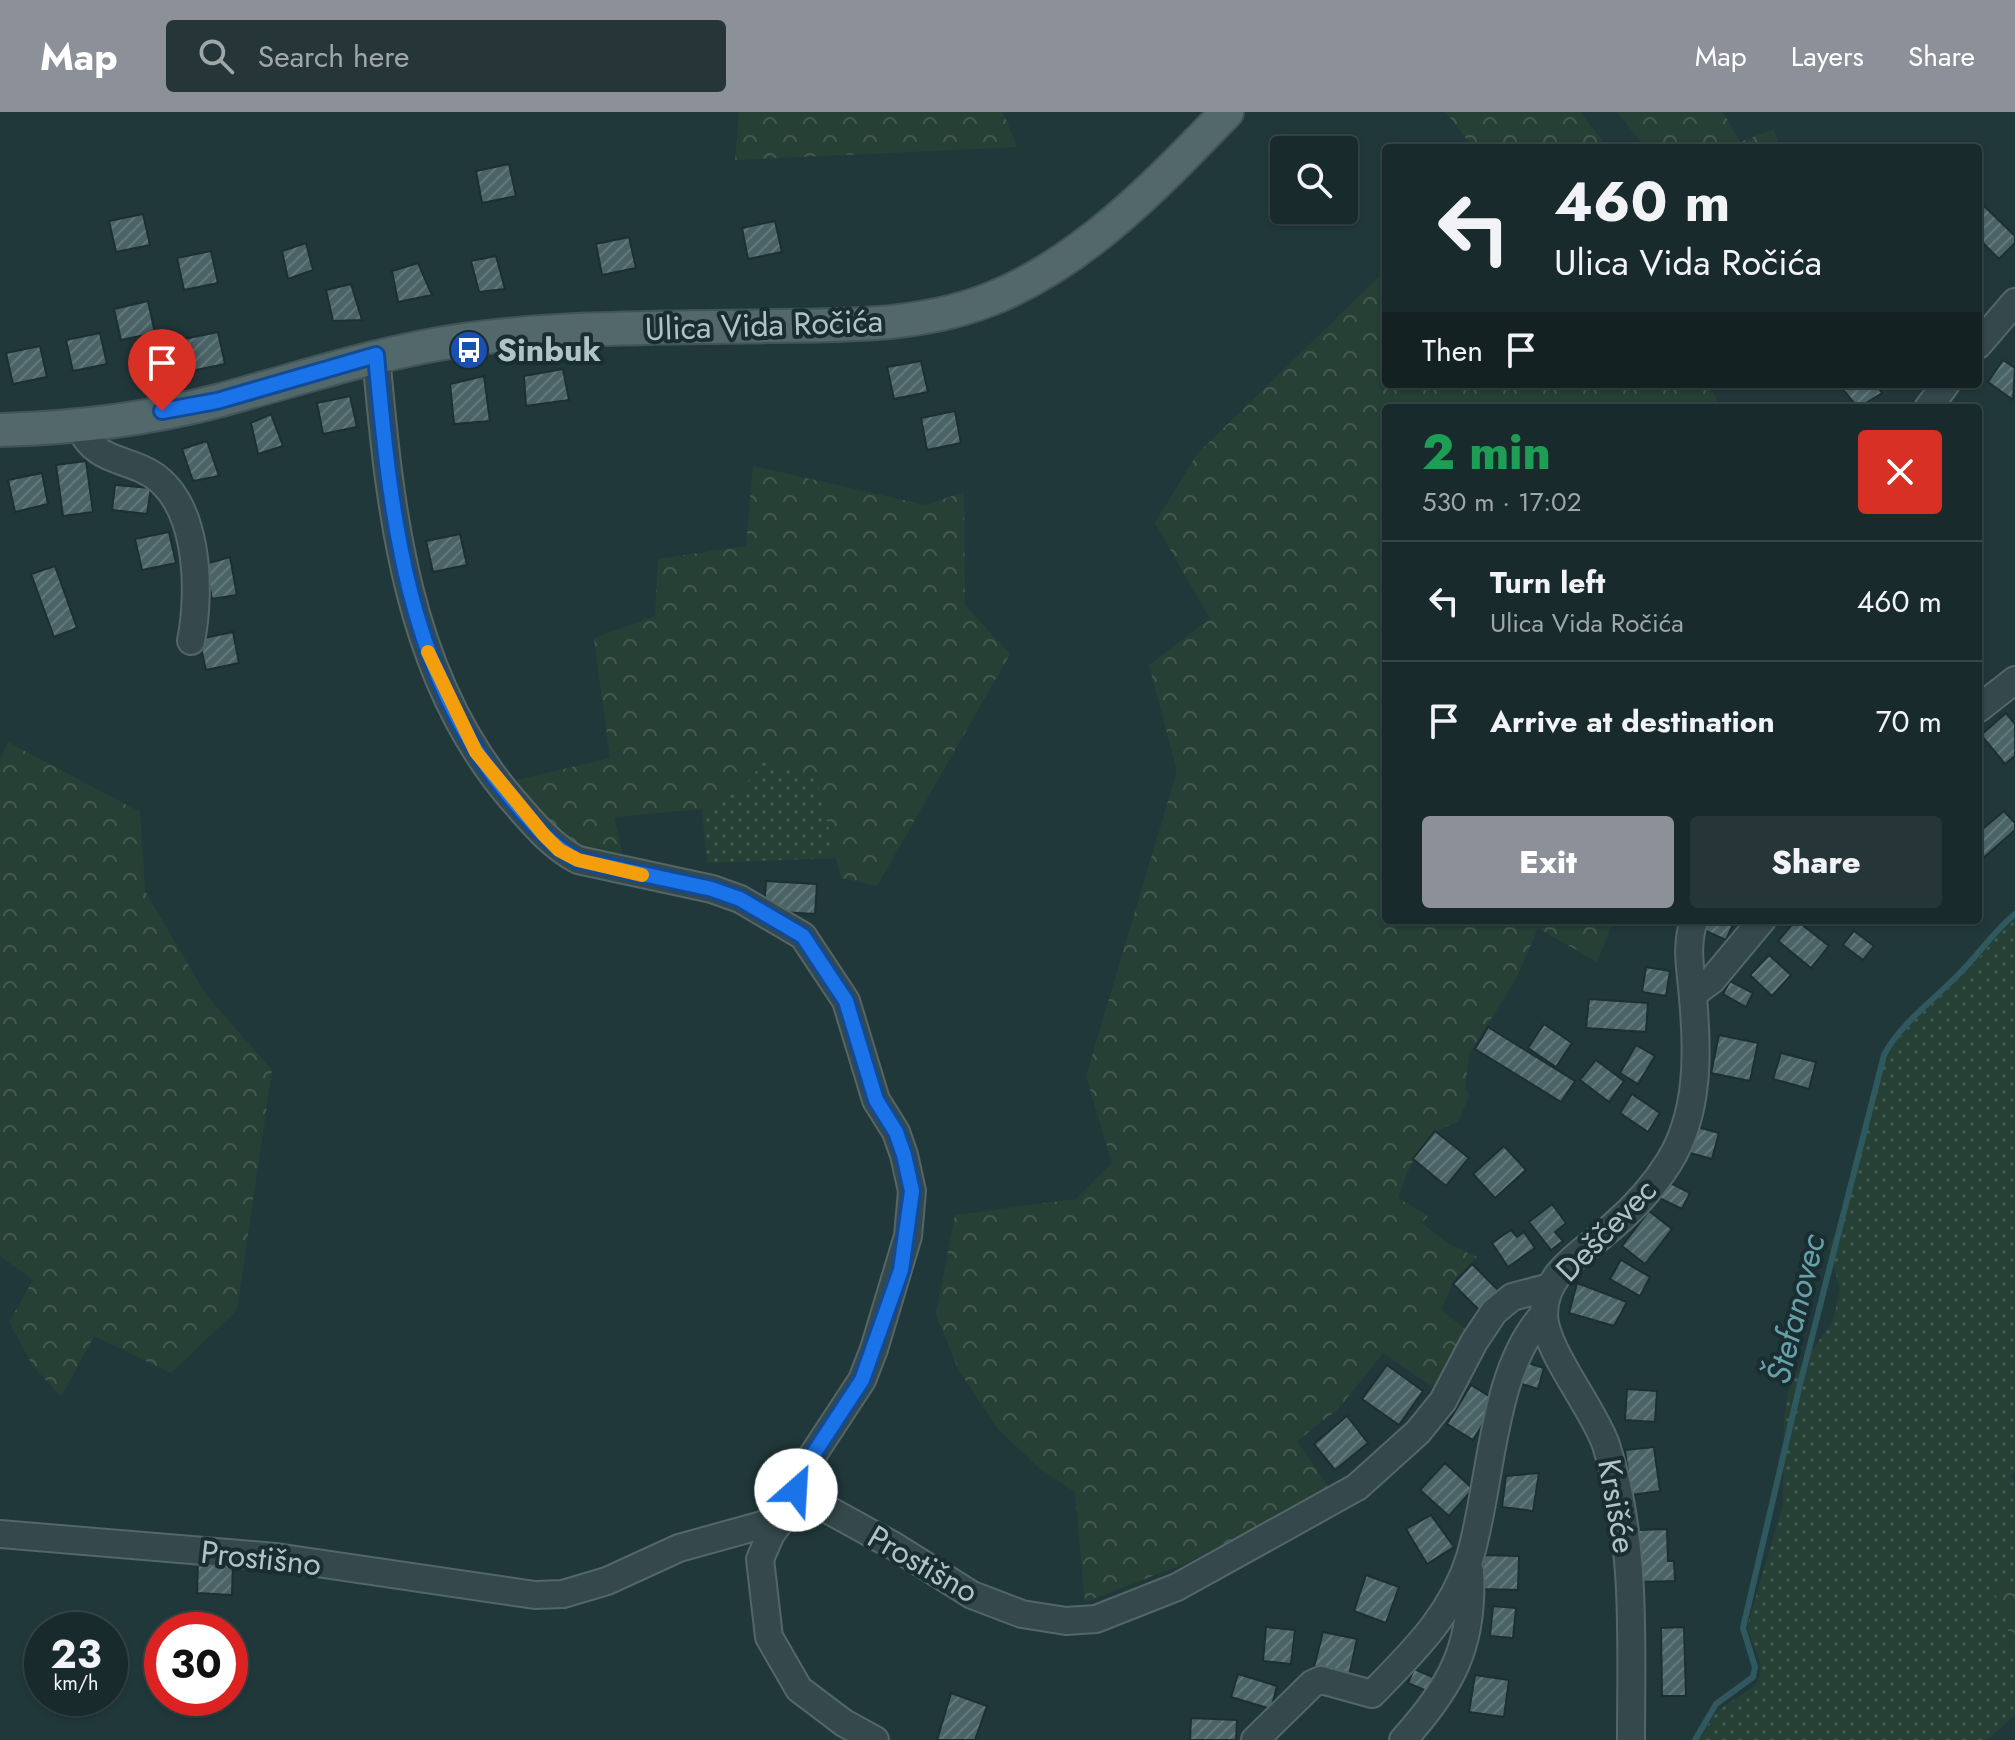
<!DOCTYPE html>
<html lang="en">
<head>
<meta charset="utf-8">
<style>
	body { margin:0; font-family:Jost,sans-serif; background:#263638; color:#f1f3f6; height:100vh; display:flex; flex-direction:column; font-size:30px; white-space:nowrap }
	* { box-sizing:border-box; margin:0 }
	p { font-size:26px; color:#9fa7a9 }
	.icon { flex:none; width:44px; height:44px; fill:none; stroke:currentColor; stroke-width:2; stroke-linecap:round; stroke-linejoin:round }
	.map { position:relative; flex:1; overflow:hidden }
	.panel { position:absolute; left:1382px; top:292px; width:600px; height:520px; display:flex; flex-direction:column; background:#192a2c; border-radius:8px; box-shadow:0 2px 6px #0004,0 0 0 2px #374648 }
	.panel>* { flex:none }
	.guide { position:absolute; left:1382px; top:32px; width:600px; height:244px; border-radius:8px; box-shadow:0 2px 6px #0004,0 0 0 2px #374648; background:#192a2c; color:#f1f3f6; overflow:hidden }
	.fabs { position:absolute; left:1270px; top:24px; display:grid; gap:16px }
	.fabs a { display:grid; place-items:center; width:88px; height:88px; border-radius:8px; background:#192a2c; box-shadow:0 2px 6px #0004,0 0 0 2px #374648; font-size:40px }
	.speed { position:absolute; left:24px; top:1500px; display:flex; gap:16px; font-size:40px; font-weight:700; text-align:center }
	.speed>* { display:grid; place-content:center; width:104px; height:104px; border-radius:50%; background:#192a2c; box-shadow:0 2px 6px #0004,0 0 0 2px #374648; line-height:1 }
	.speed small { font-size:20px; font-weight:400 }
	.speed .limit { border:12px solid #d22; background:#fff; color:#111 }
	.pin { position:absolute; display:grid; place-items:center; width:68px; height:68px; color:#fff; margin:-82px -34px; border-radius:50% 50% 50% 0; rotate:-45deg; box-shadow:0 0 8px #0007 }
	.pin .icon { rotate:45deg }
	.me { position:absolute; width:88px; margin:-44px; rotate:26deg; stroke-linejoin:round; filter:drop-shadow(0 0 6px #0008) }
	.turn { display:flex; align-items:center; gap:28px; height:168px; padding:0 40px; font-size:36px }
	.turn .icon { width:104px; height:104px; stroke-width:2.5 }
	.turn b { display:block; font-size:56px; line-height:68px }
	.then { display:flex; align-items:center; height:76px; padding:0 40px; background:#0003; gap:16px; font-size:30px }
	.round { display:grid; place-items:center; flex:none; width:84px; height:84px; border-radius:8px; background:#263638 }
	.overview { display:flex; align-items:center; justify-content:space-between; height:136px; padding:0 40px }
	h1 { font-size:48px; font-weight:800; line-height:60px; color:#1e9e55 }
	.button { display:flex; gap:16px; margin-top:auto; padding:16px 40px }
	.button a { flex:1; height:92px; border-radius:8px; background:#8c9099; color:#fff; font-size:32px; font-weight:800; line-height:92px; text-align:center }
	.button a+a { background:#263638; color:#f1f3f6 }
	ul { padding:0; list-style:none }
	li { display:flex; align-items:center; gap:24px; height:120px; padding:0 40px; border-top:2px solid #374648 }
	li div { flex:1 }
	li b { display:block; font-size:30px }
	li em { font-style:normal }
	header { display:flex; align-items:center; gap:48px; box-sizing:border-box; height:112px; padding:0 40px; background:#8c9099; color:#fff }
	header strong { font-size:38px }
	nav { display:flex; gap:44px; margin-inline-start:auto; font-size:28px }
	.search { width:560px; height:72px; background:#263638; display:flex; align-items:center; gap:20px; box-sizing:border-box; padding:0 28px; border-radius:8px; color:#9fa7a9; font-size:30px }
	.map>svg:first-child { display:block }
	.grass { fill:url(#grass-dots) }
	.forest { fill:url(#forest-crowns) }
	.lines { fill:none; stroke-linecap:round; stroke-linejoin:round }
	.stream { stroke:#30595f; stroke-width:6 }
	.building { fill:url(#building-hatch); stroke:#1c2f32; stroke-width:2 }
	.minor-casing { stroke:#536669; stroke-width:30 }
	.major-casing { stroke:#415457; stroke-width:36 }
	.minor { stroke:#35484b; stroke-width:26 }
	.major { stroke:#52686b; stroke-width:32 }
	.route-casing { stroke:#114b97; stroke-width:20 }
	.route { stroke:#1a73e8; stroke-width:14 }
	.slow { stroke:#f59e0b; stroke-width:14 }
	.labels { text-anchor:middle; stroke-width:8; stroke-linejoin:round; paint-order:stroke }
	.street-label { font-size:32px; fill:#b0c3c7; stroke:#1a2d30 }
	.poi-label { font-size:32px; font-weight:bold; fill:#b0c3c7; stroke:#1a2d30; text-anchor:start }
	.water-label { font-size:34px; font-style:italic; fill:#67a0a8; stroke:#1a2d30 }
</style>
</head>
<body>
<header>
<strong>Map</strong>
<div class="search"><svg class="icon" aria-label="search" viewBox="0 0 24 24"><circle cx="10" cy="10" r="6"/><path d="M15 15l6 6"/></svg>Search here</div>
<nav><a>Map</a><a>Layers</a><a>Share</a></nav>
</header>
<div class="map">
<svg width="2015" height="1628" viewBox="0 0 2015 1628">
	<defs>
		<pattern id="grass-dots" width="8" height="8" patternUnits="userSpaceOnUse" patternTransform="scale(2)"><rect width="8" height="8" fill="#264035"/><path d="M2 2h.1M6 6h.1" fill="none" stroke="#435a51" stroke-width="1.8" stroke-linecap="round"/></pattern>
		<pattern id="forest-crowns" width="20" height="18" patternUnits="userSpaceOnUse" patternTransform="scale(2)"><rect width="20" height="18" fill="#264035"/><path d="M2 6a3 3 0 1 1 6 0M12 15a3 3 0 1 1 6 0" fill="none" stroke="#435a51"/></pattern>
		<pattern id="building-hatch" width="6" height="6" patternUnits="userSpaceOnUse" patternTransform="scale(2)"><rect width="6" height="6" fill="#4a6367"/><path d="M-1 1l2-2M0 6l6-6M5 7l2-2" fill="none" stroke="#62787b"/></pattern>
	</defs>
	<rect width="100%" height="100%" fill="#21383b"/>
	<g class="grass">
		<path d="M763,650L817,664L836,746L707,751L702,697L741,678Z"/>
		<path d="M2015,808V1359L2011,1364L2015,1373V1471L1989,1476L2006,1493L2009,1532L2015,1550V1603L1987,1628H1699L1716,1600L1754,1574L1760,1565L1761,1554L1747,1515L1783,1393L1784,1307L1788,1281L1797,1260L1833,1209L1840,1178L1829,1135L1847,1099L1885,948C1903,913 1937,889 1964,862C1983,844 1994,824 2015,808Z"/>
	</g>
	<g class="forest">
		<path d="M739,0H1003L1017,35L735,48Z"/>
		<path d="M1446,0H1580L1608,36H1473Z"/>
		<path d="M1617,0H1723L1740,30L1774,17L1780,36H1646Z"/>
		<path d="M1386,158V272H1709L1721,296H1386V808H1604L1612,813L1597,850L1538,816L1516,867L1469,942L1465,978L1470,982L1458,1010C1422,1020 1409,1053 1398,1086L1428,1104L1422,1111L1447,1131L1477,1145L1454,1169L1441,1198L1471,1222L1437,1278L1383,1241L1338,1297L1297,1329L1331,1379L1191,1449L1085,1490L1075,1380L1039,1356L998,1317L958,1257L936,1203L955,1103L1076,1087L1112,1051L1086,964L1177,659L1149,553L1210,507L1155,411L1197,342Z"/>
		<path d="M753,354L925,393L964,380L965,493L1010,542L877,774L841,766L816,664L763,650L741,678L702,697L614,705L623,745C573,737 531,721 517,668L610,646L594,526L655,504L658,447L746,434Z"/>
		<path d="M8,630L140,700L145,779L206,883L272,958L237,1198L171,1261L94,1224L61,1285L33,1254L9,1210L33,1168L0,1144V647Z"/>
		<path d="M2015,1471V1550C2003,1516 2015,1504 1989,1475Z"/>
	</g>
	<g class="lines">
		<path class="stream" d="M1695,1628L1716,1592L1753,1565L1755,1555L1743,1516L1800,1272L1884,943C1901,911 1935,887 1960,861C1980,841 1993,820 2015,802"/>
	</g>
	<g class="building">
		<path d="M509,52L516,84L482,91L476,59Z"/>
		<path d="M1981,91L2015,124V131L1999,147L1978,126V94Z"/>
		<path d="M143,102L150,133L116,140L109,109Z"/>
		<path d="M775,109L782,140L748,147L742,116Z"/>
		<path d="M629,125L636,156L602,163L596,132Z"/>
		<path d="M306,131L313,158L288,167L282,139Z"/>
		<path d="M211,139L218,171L184,178L177,146Z"/>
		<path d="M496,144L505,177L479,180L471,149Z"/>
		<path d="M418,151L432,183L398,190L392,159Z"/>
		<path d="M351,172L362,208L333,209L326,178Z"/>
		<path d="M148,189L155,221L121,228L114,197Z"/>
		<path d="M218,220L225,252L191,259L184,227Z"/>
		<path d="M100,221L107,252L73,259L66,228Z"/>
		<path d="M40,234L47,265L13,272L6,241Z"/>
		<path d="M2003,248L2015,256L2013,288L1988,270Z"/>
		<path d="M921,249L928,280L894,287L887,255Z"/>
		<path d="M563,257L569,288L526,294L524,264Z"/>
		<path d="M484,264L490,309L454,312L450,272Z"/>
		<path d="M1845,272H1875L1882,281L1858,296L1841,275Z"/>
		<path d="M350,284L357,315L323,322L317,291Z"/>
		<path d="M955,299L961,331L927,338L921,306Z"/>
		<path d="M271,302L283,334L258,342L251,311Z"/>
		<path d="M207,329L219,364L193,369L182,337Z"/>
		<path d="M86,349L93,400L63,404L56,353Z"/>
		<path d="M42,361L48,392L15,400L8,368Z"/>
		<path d="M115,373L151,376L147,402L112,398Z"/>
		<path d="M169,420L176,451L142,458L135,427Z"/>
		<path d="M460,422L467,453L433,460L426,429Z"/>
		<path d="M230,445L237,483L212,487L205,452Z"/>
		<path d="M55,454L77,516L54,525L31,462Z"/>
		<path d="M233,520L239,551L206,558L199,527Z"/>
		<path d="M2006,601L2015,612V644L2005,652L1981,623Z"/>
		<path d="M2004,699L2015,711V718L1981,748L1978,744V721Z"/>
		<path d="M766,769L817,772L815,802L764,799Z"/>
		<path d="M1700,808H1735L1726,828L1697,815Z"/>
		<path d="M1796,808L1829,834L1811,856L1778,829Z"/>
		<path d="M1854,819L1874,834L1863,848L1843,833Z"/>
		<path d="M1769,843L1791,863L1772,884L1750,863Z"/>
		<path d="M1646,855L1670,859L1666,884L1642,880Z"/>
		<path d="M1730,869L1753,881L1746,895L1723,882Z"/>
		<path d="M1589,887L1648,891L1646,920L1586,916Z"/>
		<path d="M1544,912L1572,931L1556,955L1528,936Z"/>
		<path d="M1488,915L1575,969L1561,990L1475,937Z"/>
		<path d="M1719,923L1758,931L1750,969L1711,961Z"/>
		<path d="M1636,933L1655,944L1638,972L1620,961Z"/>
		<path d="M1781,941L1816,950L1809,977L1773,967Z"/>
		<path d="M1596,948L1624,969L1609,990L1580,968Z"/>
		<path d="M1632,982L1660,1001L1648,1020L1620,1001Z"/>
		<path d="M1690,1013L1719,1021L1712,1047L1683,1039Z"/>
		<path d="M1435,1019L1469,1046L1446,1074L1413,1047Z"/>
		<path d="M1504,1034L1526,1058L1495,1086L1473,1062Z"/>
		<path d="M1661,1066L1690,1081L1682,1097L1653,1083Z"/>
		<path d="M1552,1092L1566,1111L1555,1120L1563,1129L1551,1138L1529,1110Z"/>
		<path d="M1649,1099L1672,1117L1645,1152L1622,1134Z"/>
		<path d="M1511,1118L1517,1125L1524,1120L1535,1136L1508,1155L1492,1131Z"/>
		<path d="M1621,1148L1650,1165L1640,1184L1610,1167Z"/>
		<path d="M1472,1152L1499,1179L1480,1199L1453,1172Z"/>
		<path d="M1577,1171L1627,1190L1614,1214L1569,1201Z"/>
		<path d="M1525,1250L1544,1256L1538,1277L1519,1271Z"/>
		<path d="M1387,1253L1423,1279L1399,1313L1362,1287Z"/>
		<path d="M1471,1273L1497,1289L1473,1328L1447,1312Z"/>
		<path d="M1627,1277L1657,1279L1655,1310L1625,1308Z"/>
		<path d="M1347,1304L1368,1331L1335,1358L1314,1332Z"/>
		<path d="M1654,1335L1660,1379L1631,1383L1625,1338Z"/>
		<path d="M1445,1351L1473,1377L1449,1404L1420,1378Z"/>
		<path d="M1539,1361L1533,1399L1502,1395L1506,1364Z"/>
		<path d="M1431,1403L1454,1435L1427,1452L1406,1417Z"/>
		<path d="M1667,1417L1668,1449H1674L1675,1469L1639,1470L1637,1418Z"/>
		<path d="M1483,1443L1519,1444L1518,1478L1482,1477Z"/>
		<path d="M198,1449L233,1450L232,1483L197,1481Z"/>
		<path d="M1366,1463L1399,1475L1386,1511L1354,1499Z"/>
		<path d="M1493,1494L1516,1496L1513,1526L1490,1524Z"/>
		<path d="M1266,1515L1295,1518L1291,1552L1263,1549Z"/>
		<path d="M1684,1515L1686,1584H1662L1661,1516Z"/>
		<path d="M1323,1520L1357,1527L1349,1564L1314,1555Z"/>
		<path d="M1414,1557L1440,1568L1434,1582L1408,1571Z"/>
		<path d="M1238,1562L1277,1574L1271,1597L1231,1585Z"/>
		<path d="M1475,1563L1509,1568L1504,1605L1469,1600Z"/>
		<path d="M951,1581L987,1594L975,1628H937Z"/>
		<path d="M1191,1606L1237,1608L1236,1628H1190Z"/>
	</g>
	<g class="lines">
		<defs>
			<g id="minor">
				<path d="M1978,233L2015,190"/>
				<path d="M376,243C390,399 406,563 511,686C532,710 551,734 578,748L712,777L740,787L803,824L846,889L876,988L896,1020L904,1043L912,1079L908,1124L874,1237L862,1268L803,1358L789,1398L771,1422L760,1447L769,1525L799,1577L844,1611L875,1628"/>
				<path d="M1928,296L1946,272"/>
				<path d="M79,314C93,345 114,345 142,357C200,382 201,478 191,529"/>
				<path d="M1978,597L2015,568"/>
				<path d="M1693,882L1712,868L1762,808"/>
				<path d="M0,1422L276,1445L535,1483L563,1482L607,1469L679,1436L762,1413L789,1398L825,1396L894,1434L972,1483L1022,1502L1066,1509L1096,1507L1177,1475L1357,1375L1418,1320L1443,1289L1474,1230L1494,1200L1512,1185L1550,1175"/>
				<path d="M1255,1628L1312,1572L1321,1568L1372,1582C1413,1540 1452,1503 1470,1445C1492,1371 1491,1259 1544,1202"/>
				<path d="M1403,1628C1451,1575 1474,1534 1470,1459"/>
				<path d="M1631,1628C1631,1530 1637,1428 1606,1333C1594,1297 1544,1237 1544,1202C1544,1159 1586,1139 1613,1114C1634,1096 1654,1074 1669,1050C1699,1002 1698,941 1693,886C1691,858 1685,836 1694,808"/>
			</g>
			<path id="major" d="M0,318C73,316 150,307 221,288C302,266 380,240 463,228C565,214 670,216 772,214C848,213 926,215 998,184C1089,145 1159,70 1227,0"/>
		</defs>
		<use href="#minor" class="minor-casing"/>
		<use href="#major" class="major-casing"/>
		<use href="#minor" class="minor"/>
		<use href="#major" class="major"/>
	</g>
	<g class="lines">
		<defs>
			<path id="route" d="M162,299L217,289L376,243C390,399 406,562 511,686C531,710 551,734 578,748L712,777L740,787L803,824L846,889L876,988L896,1020L904,1043L912,1079L901,1158L862,1268L803,1358L796,1378"/>
		</defs>
		<use href="#route" class="route-casing"/>
		<use href="#route" class="route"/>
		<path class="slow" d="M428,540L476,640L544,723L559,738L578,748L642,763"/>
	</g>
	<defs>
		<symbol id="bus-disc" viewBox="-11 -11 22 22"><circle r="9.5" fill="#1a4fb4" stroke="#1a2d30"/><path d="M-5-6H5V4H4V6H2V4H-2V6H-4V4H-5ZM-3.5-4V0h7V-4ZM-3.5 1.2v1.5H-2V1.2ZM2 1.2v1.5H3.5V1.2Z" fill="#fff"/></symbol>
	</defs>
	<g fill-rule="evenodd">
		<use href="#bus-disc" x="447" y="216" width="44" height="44"/>
	</g>
	<g class="labels">
		<g class="street-label">
			<text transform="translate(764 213) rotate(-2)" y="11">Ulica Vida Ročića</text>
			<text transform="translate(1606 1118) rotate(-46)" y="11">Deščevec</text>
			<text transform="translate(1617 1394) rotate(80)" y="11">Krsišće</text>
			<text transform="translate(261 1446) rotate(6)" y="11">Prostišno</text>
			<text transform="translate(923 1452) rotate(30)" y="11">Prostišno</text>
		</g>
		<g class="poi-label">
			<text x="497" y="249">Sinbuk</text>
		</g>
		<g class="water-label">
			<text transform="translate(1795 1197) rotate(-76)" y="12">Štefanovec</text>
		</g>
	</g>
</svg>
<div class="fabs">
<a><svg class="icon" aria-label="search" viewBox="0 0 24 24"><circle cx="10" cy="10" r="6"/><path d="M15 15l6 6"/></svg></a>
</div>
<div class="speed"><div>23<small>km/h</small></div><div class="limit">30</div></div>
<div class="pin" style="left:162px;top:299px;background:#d93025"><svg class="icon" aria-label="arrive" viewBox="0 0 24 24"><path d="M6 21V4h12l-3 4 3 4H6"/></svg></div>
<svg class="me" style="left:796px;top:1378px" viewBox="-20 -20 40 40"><circle r="19" fill="#fff"/><path d="M0-13L10 11 0 6-10 11z" fill="#1a73e8"/></svg>
<div class="guide">
<div class="turn"><svg class="icon" aria-label="left" viewBox="0 0 24 24"><path d="M17 20v-9H6M10 6l-5 5 5 5"/></svg><div><b>460 m</b>Ulica Vida Ročića</div></div>
<div class="then">Then<svg class="icon" aria-label="arrive" viewBox="0 0 24 24"><path d="M6 21V4h12l-3 4 3 4H6"/></svg></div>
</div>
<section class="panel">
<div class="overview"><div><h1>2 min</h1><p>530 m · 17:02</p></div><a class="round" style="background:#d93025;color:#fff"><svg class="icon" aria-label="close" viewBox="0 0 24 24"><path d="M6 6l12 12M18 6L6 18"/></svg></a></div>
<ul>
<li><svg class="icon" aria-label="left" viewBox="0 0 24 24"><path d="M17 20v-9H6M10 6l-5 5 5 5"/></svg><div><b>Turn left</b><p>Ulica Vida Ročića</p></div><em>460 m</em></li>
<li><svg class="icon" aria-label="arrive" viewBox="0 0 24 24"><path d="M6 21V4h12l-3 4 3 4H6"/></svg><div><b>Arrive at destination</b></div><em>70 m</em></li>
</ul>
<div class="button"><a>Exit</a><a>Share</a></div>
</section>
</div>
</body>
</html>
